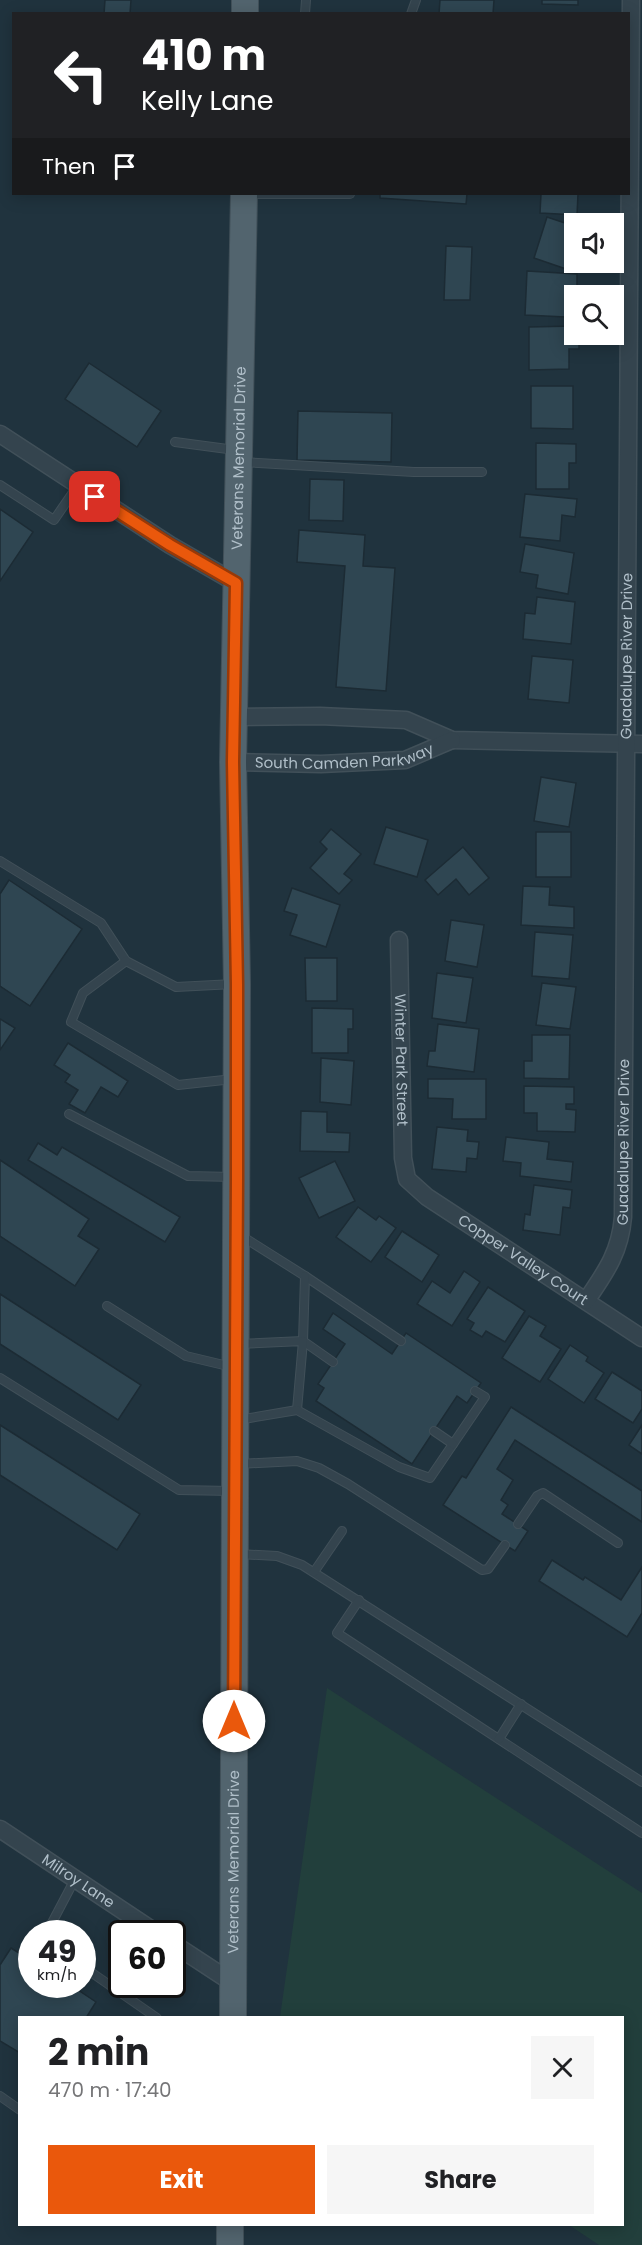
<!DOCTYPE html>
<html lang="en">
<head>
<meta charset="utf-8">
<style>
	body { margin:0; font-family:Poppins,sans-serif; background:#f6f6f6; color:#202124; height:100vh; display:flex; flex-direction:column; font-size:22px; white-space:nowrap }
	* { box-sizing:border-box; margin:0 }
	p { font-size:20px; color:#757577 }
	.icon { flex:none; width:33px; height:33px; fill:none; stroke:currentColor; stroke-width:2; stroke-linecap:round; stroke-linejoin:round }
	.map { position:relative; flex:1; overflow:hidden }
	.drawer { position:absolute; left:18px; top:2016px; width:606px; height:210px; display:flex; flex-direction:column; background:#fff; border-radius:0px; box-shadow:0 3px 15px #0003 }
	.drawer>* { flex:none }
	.top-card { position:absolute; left:12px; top:12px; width:618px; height:183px; border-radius:0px; box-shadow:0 3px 15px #0003; background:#202124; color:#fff; overflow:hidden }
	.controls { position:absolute; left:564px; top:213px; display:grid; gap:12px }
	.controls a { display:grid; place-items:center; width:60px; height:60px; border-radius:0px; background:#fff; box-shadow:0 3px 15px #0003; font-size:30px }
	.speed { position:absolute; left:18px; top:1920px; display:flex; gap:12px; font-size:30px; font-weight:700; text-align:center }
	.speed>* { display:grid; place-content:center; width:78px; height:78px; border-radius:50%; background:#fff; box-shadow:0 3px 15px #0003; line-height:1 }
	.speed small { font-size:15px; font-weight:400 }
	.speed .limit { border:3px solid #111; border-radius:9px; background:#fff; color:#111 }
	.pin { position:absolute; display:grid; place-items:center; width:51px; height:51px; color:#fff; margin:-26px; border-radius:12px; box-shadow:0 3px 9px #0006 }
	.me { position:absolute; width:66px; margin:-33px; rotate:0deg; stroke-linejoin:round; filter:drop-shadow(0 0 4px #0008) }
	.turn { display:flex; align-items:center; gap:21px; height:126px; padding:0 30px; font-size:27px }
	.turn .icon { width:78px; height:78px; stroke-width:2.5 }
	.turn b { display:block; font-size:42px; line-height:51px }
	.then { display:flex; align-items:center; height:57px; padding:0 30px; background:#0003; gap:12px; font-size:22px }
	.round { display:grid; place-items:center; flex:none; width:63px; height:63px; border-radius:0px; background:#f6f6f6 }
	.headline { display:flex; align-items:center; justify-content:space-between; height:102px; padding:0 30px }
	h1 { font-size:36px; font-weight:700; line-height:45px }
	.primary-button { display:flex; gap:12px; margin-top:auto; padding:12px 30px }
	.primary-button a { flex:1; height:69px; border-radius:0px; background:#ea580c; color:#fff; font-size:24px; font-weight:700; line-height:69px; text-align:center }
	.primary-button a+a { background:#f6f6f6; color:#202124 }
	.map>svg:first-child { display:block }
	.green { fill:#223f3c }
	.building { fill:#2f4652; stroke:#1c2b34; stroke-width:1.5 }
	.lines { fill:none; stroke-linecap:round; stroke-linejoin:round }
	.service-casing { stroke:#415059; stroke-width:10 }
	.minor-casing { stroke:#415059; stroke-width:19 }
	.primary-casing { stroke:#415059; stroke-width:28 }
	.service { stroke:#34444e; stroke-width:8 }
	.minor { stroke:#34444e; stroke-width:16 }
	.primary { stroke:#52646e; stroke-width:26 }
	.route-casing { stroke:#983908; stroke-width:15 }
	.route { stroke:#ea580c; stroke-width:10 }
	.labels { text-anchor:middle; stroke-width:6; stroke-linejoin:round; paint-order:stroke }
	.street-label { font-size:15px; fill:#b0bfc9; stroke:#1a2932 }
</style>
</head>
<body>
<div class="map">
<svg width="642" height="2245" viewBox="0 0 642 2245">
	<rect width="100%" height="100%" fill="#20333e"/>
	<path class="green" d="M327,1688L642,1893V2245H599L569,2225L622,2224V2018L280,2017Z"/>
	<g class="building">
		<path d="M105,0H131L130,14H104Z"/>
		<path d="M440,0H494L493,14H439Z"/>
		<path d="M542,0H578V5L542,4Z"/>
		<path d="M380,194H467L466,204L380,198Z"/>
		<path d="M541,194H578L577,215L540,213Z"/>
		<path d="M547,217L574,226V253L569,270L534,258Z"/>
		<path d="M446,246L472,247L470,300H444Z"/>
		<path d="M527,271L577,274V295L567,294L566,317L525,315Z"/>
		<path d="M574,326V334H579V349H569V369L529,370V327Z"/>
		<path d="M89,363L161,411L137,447L65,399Z"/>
		<path d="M531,386H573V429L531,428Z"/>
		<path d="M298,411L392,413L391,462L297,460Z"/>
		<path d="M536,443L576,444V463H569V489H536Z"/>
		<path d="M310,479L344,480L343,521L309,520Z"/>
		<path d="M525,494L577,499L575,517L562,515L560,541L520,537Z"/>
		<path d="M0,509L33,532L0,581Z"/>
		<path d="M299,530L365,535L363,566L395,568L386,691L336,687L345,566L297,562Z"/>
		<path d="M525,544L574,553L568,594L536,588L538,575L520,572Z"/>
		<path d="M537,597L575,602L571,644L523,639L525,613L535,614Z"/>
		<path d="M532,656L573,660L569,703L528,699Z"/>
		<path d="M541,777L576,783L569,827L534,821Z"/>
		<path d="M386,827L428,840L417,877L374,864Z"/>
		<path d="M331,829L361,854L344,874L352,880L339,894L310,868L327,849L320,842Z"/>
		<rect x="536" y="832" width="35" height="45"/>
		<path d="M463,847L489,878L469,895L456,879L438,895L425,880Z"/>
		<path d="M9,880L82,929L30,1006L0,986V894Z"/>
		<path d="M523,886L550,887L549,905L574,907V928L521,925Z"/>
		<path d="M292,888L340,905L326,947L290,935L297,915L284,911Z"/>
		<path d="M451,920L484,925L477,967L445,961Z"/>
		<path d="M535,932L573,935L569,979L532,976Z"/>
		<path d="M305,958H337V1001H306Z"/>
		<path d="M437,973L473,978L466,1023L432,1018Z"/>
		<path d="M542,983L576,987L570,1029L536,1025Z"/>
		<path d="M312,1008L353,1009V1029H348V1053H312Z"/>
		<path d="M0,1019L15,1028L0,1050Z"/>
		<path d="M438,1024L479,1029L474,1072L427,1066L429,1051H435Z"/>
		<path d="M532,1035H570L569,1079L524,1078V1061H532Z"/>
		<path d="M68,1043L128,1081L118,1097L101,1087L85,1113L69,1104L78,1090L65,1082L70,1075L54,1065Z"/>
		<path d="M321,1058L354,1061L351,1105L320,1102Z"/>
		<path d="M428,1079H486V1119H452L453,1099L428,1098Z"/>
		<path d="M524,1086L574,1087V1104H566V1109L576,1110L575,1132L537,1131V1113H524Z"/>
		<path d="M301,1111L327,1112V1132L350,1133L349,1152L300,1151Z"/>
		<path d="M437,1127L468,1130L467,1141L479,1142L477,1159L467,1158L466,1172L432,1169Z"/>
		<path d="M506,1137L549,1142L547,1159L573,1162L571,1182L520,1176L521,1163L503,1161Z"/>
		<path d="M38,1143L57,1155L62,1147L180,1217L165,1242L28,1160Z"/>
		<path d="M0,1160L89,1219L78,1236L99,1249L75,1286L0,1236Z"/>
		<path d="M335,1161L355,1201L319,1218L299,1178Z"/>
		<path d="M534,1185L572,1190L570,1208L563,1207L560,1235L523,1230L525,1214L530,1215Z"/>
		<path d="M358,1207L376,1220L379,1216L396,1228L371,1262L336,1237Z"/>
		<path d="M402,1231L439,1255L422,1282L385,1257Z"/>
		<path d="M464,1271L480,1282L452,1326L417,1304L432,1281L450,1293Z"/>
		<path d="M488,1287L525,1311L505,1342L486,1331L482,1337L470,1330L474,1323L467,1319Z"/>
		<path d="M0,1294L141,1385L118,1420L0,1344Z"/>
		<path d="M333,1313L392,1354L406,1333L481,1383L467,1403L457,1396L412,1464L316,1401L324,1388L318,1384L345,1344L323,1329Z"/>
		<path d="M529,1316L546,1326L540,1336L561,1349L540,1382L502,1358Z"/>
		<path d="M570,1345L588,1357L586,1361L604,1373L584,1403L548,1379Z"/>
		<path d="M612,1372L642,1391V1409L633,1423L595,1399Z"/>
		<path d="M511,1407L642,1491V1522L515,1440L497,1469L513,1480L501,1500L508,1505L502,1514L528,1531L515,1551L443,1505L462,1476L466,1478Z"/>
		<path d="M0,1425L140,1514L117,1550L0,1475Z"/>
		<path d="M642,1425V1454L629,1445Z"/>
		<path d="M552,1560L583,1580L585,1577L621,1600L642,1567V1613L627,1637L539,1581Z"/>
		<path d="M11,1948L32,1961V1984H69L96,2002L86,2018H20V2053L0,2041V1965Z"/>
	</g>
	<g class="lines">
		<defs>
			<g id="service">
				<path d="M305,14L306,0"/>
				<path d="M411,14L416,0"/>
				<path d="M247,194H350"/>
				<path d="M175,442L235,450"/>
				<path d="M242,462L414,472H482"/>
				<path d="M0,485L54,520L78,485"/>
				<path d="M0,861L101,923L126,961L176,987L234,984"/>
				<path d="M126,961L83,993L71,1022L178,1085L233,1079"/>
				<path d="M69,1114L188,1176L234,1177"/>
				<path d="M240,1235L305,1276L401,1341"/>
				<path d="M305,1276L303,1341L333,1362"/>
				<path d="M107,1306L186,1356L232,1367"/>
				<path d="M238,1344L303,1341L297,1410"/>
				<path d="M0,1378L179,1490L231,1491"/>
				<path d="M238,1420L297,1410L399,1467L430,1478L485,1397L475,1391"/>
				<path d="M434,1431L453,1444"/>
				<path d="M238,1464L297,1461L319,1468L348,1484L482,1570L488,1569L505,1545"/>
				<path d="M518,1524L537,1496L543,1493L618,1543"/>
				<path d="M238,1554L277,1556L302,1565L642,1782"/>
				<path d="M314,1572L342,1531"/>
				<path d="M359,1600L337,1633L642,1833"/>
				<path d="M499,1739L521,1704"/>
				<path d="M46,1934L75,1879"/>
				<path d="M82,1966L157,2018"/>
				<path d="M0,2096L20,2110"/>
			</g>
			<g id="minor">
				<path d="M0,434L170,545L236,583"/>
				<path d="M234,717L320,716L406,720L452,740L642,744"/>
				<path id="s1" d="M233,762L321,764L405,760L452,740"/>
				<path id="s2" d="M399,940L403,1158L407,1179L427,1197L642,1338"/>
				<path id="s3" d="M586,1301C605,1273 620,1253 623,1217L631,0"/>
				<path id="s4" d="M0,1829L158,1934"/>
				<path d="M172,1943L233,1983"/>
			</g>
			<g id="primary">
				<path d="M245,14V0"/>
				<path id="s5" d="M233,2018L237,984L233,762L244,194"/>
				<path d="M230,2245V2224"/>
			</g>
		</defs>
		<use href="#service" class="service-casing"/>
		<use href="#minor" class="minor-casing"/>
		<use href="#primary" class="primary-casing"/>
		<use href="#service" class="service"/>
		<use href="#minor" class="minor"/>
		<use href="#primary" class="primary"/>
	</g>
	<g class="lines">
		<defs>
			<path id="route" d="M95,497L170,545L236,583L233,762L237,984V1178L234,1721"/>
		</defs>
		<use href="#route" class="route-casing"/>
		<use href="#route" class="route"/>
	</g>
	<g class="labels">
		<g class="street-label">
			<text dy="5" stroke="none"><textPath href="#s5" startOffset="1560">Veterans Memorial Drive</textPath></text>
			<text dy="5" stroke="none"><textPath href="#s3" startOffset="654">Guadalupe River Drive</textPath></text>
			<text dy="5" stroke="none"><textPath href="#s1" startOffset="112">South Camden Parkway</textPath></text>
			<text dy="5" stroke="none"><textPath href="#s2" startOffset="120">Winter Park Street</textPath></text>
			<text dy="5" stroke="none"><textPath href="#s3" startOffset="168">Guadalupe River Drive</textPath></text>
			<text dy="5" stroke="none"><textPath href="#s2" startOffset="381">Copper Valley Court</textPath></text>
			<text dy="5" stroke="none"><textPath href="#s5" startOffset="156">Veterans Memorial Drive</textPath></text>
			<text dy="5" stroke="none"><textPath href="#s4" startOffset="94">Milroy Lane</textPath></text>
		</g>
	</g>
</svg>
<div class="controls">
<a><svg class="icon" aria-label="sound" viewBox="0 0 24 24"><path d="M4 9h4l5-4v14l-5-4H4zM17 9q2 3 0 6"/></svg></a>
<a><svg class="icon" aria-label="search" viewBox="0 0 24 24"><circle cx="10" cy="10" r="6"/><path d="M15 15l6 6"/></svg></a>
</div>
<div class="speed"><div>49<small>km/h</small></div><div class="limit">60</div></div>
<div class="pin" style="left:95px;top:497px;background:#d93025"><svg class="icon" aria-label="arrive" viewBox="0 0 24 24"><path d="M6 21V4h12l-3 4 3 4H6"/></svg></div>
<svg class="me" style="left:234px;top:1721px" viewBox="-20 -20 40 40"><circle r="19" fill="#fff"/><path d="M0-13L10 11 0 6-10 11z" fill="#ea580c"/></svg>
<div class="top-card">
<div class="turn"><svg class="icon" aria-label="left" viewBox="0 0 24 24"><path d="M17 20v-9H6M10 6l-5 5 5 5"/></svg><div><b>410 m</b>Kelly Lane</div></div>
<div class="then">Then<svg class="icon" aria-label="arrive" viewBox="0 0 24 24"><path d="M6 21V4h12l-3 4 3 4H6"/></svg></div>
</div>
<section class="drawer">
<div class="headline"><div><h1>2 min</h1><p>470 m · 17:40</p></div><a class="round"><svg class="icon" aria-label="close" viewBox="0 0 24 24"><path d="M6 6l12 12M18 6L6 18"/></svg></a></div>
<div class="primary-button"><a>Exit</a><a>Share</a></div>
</section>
</div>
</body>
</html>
